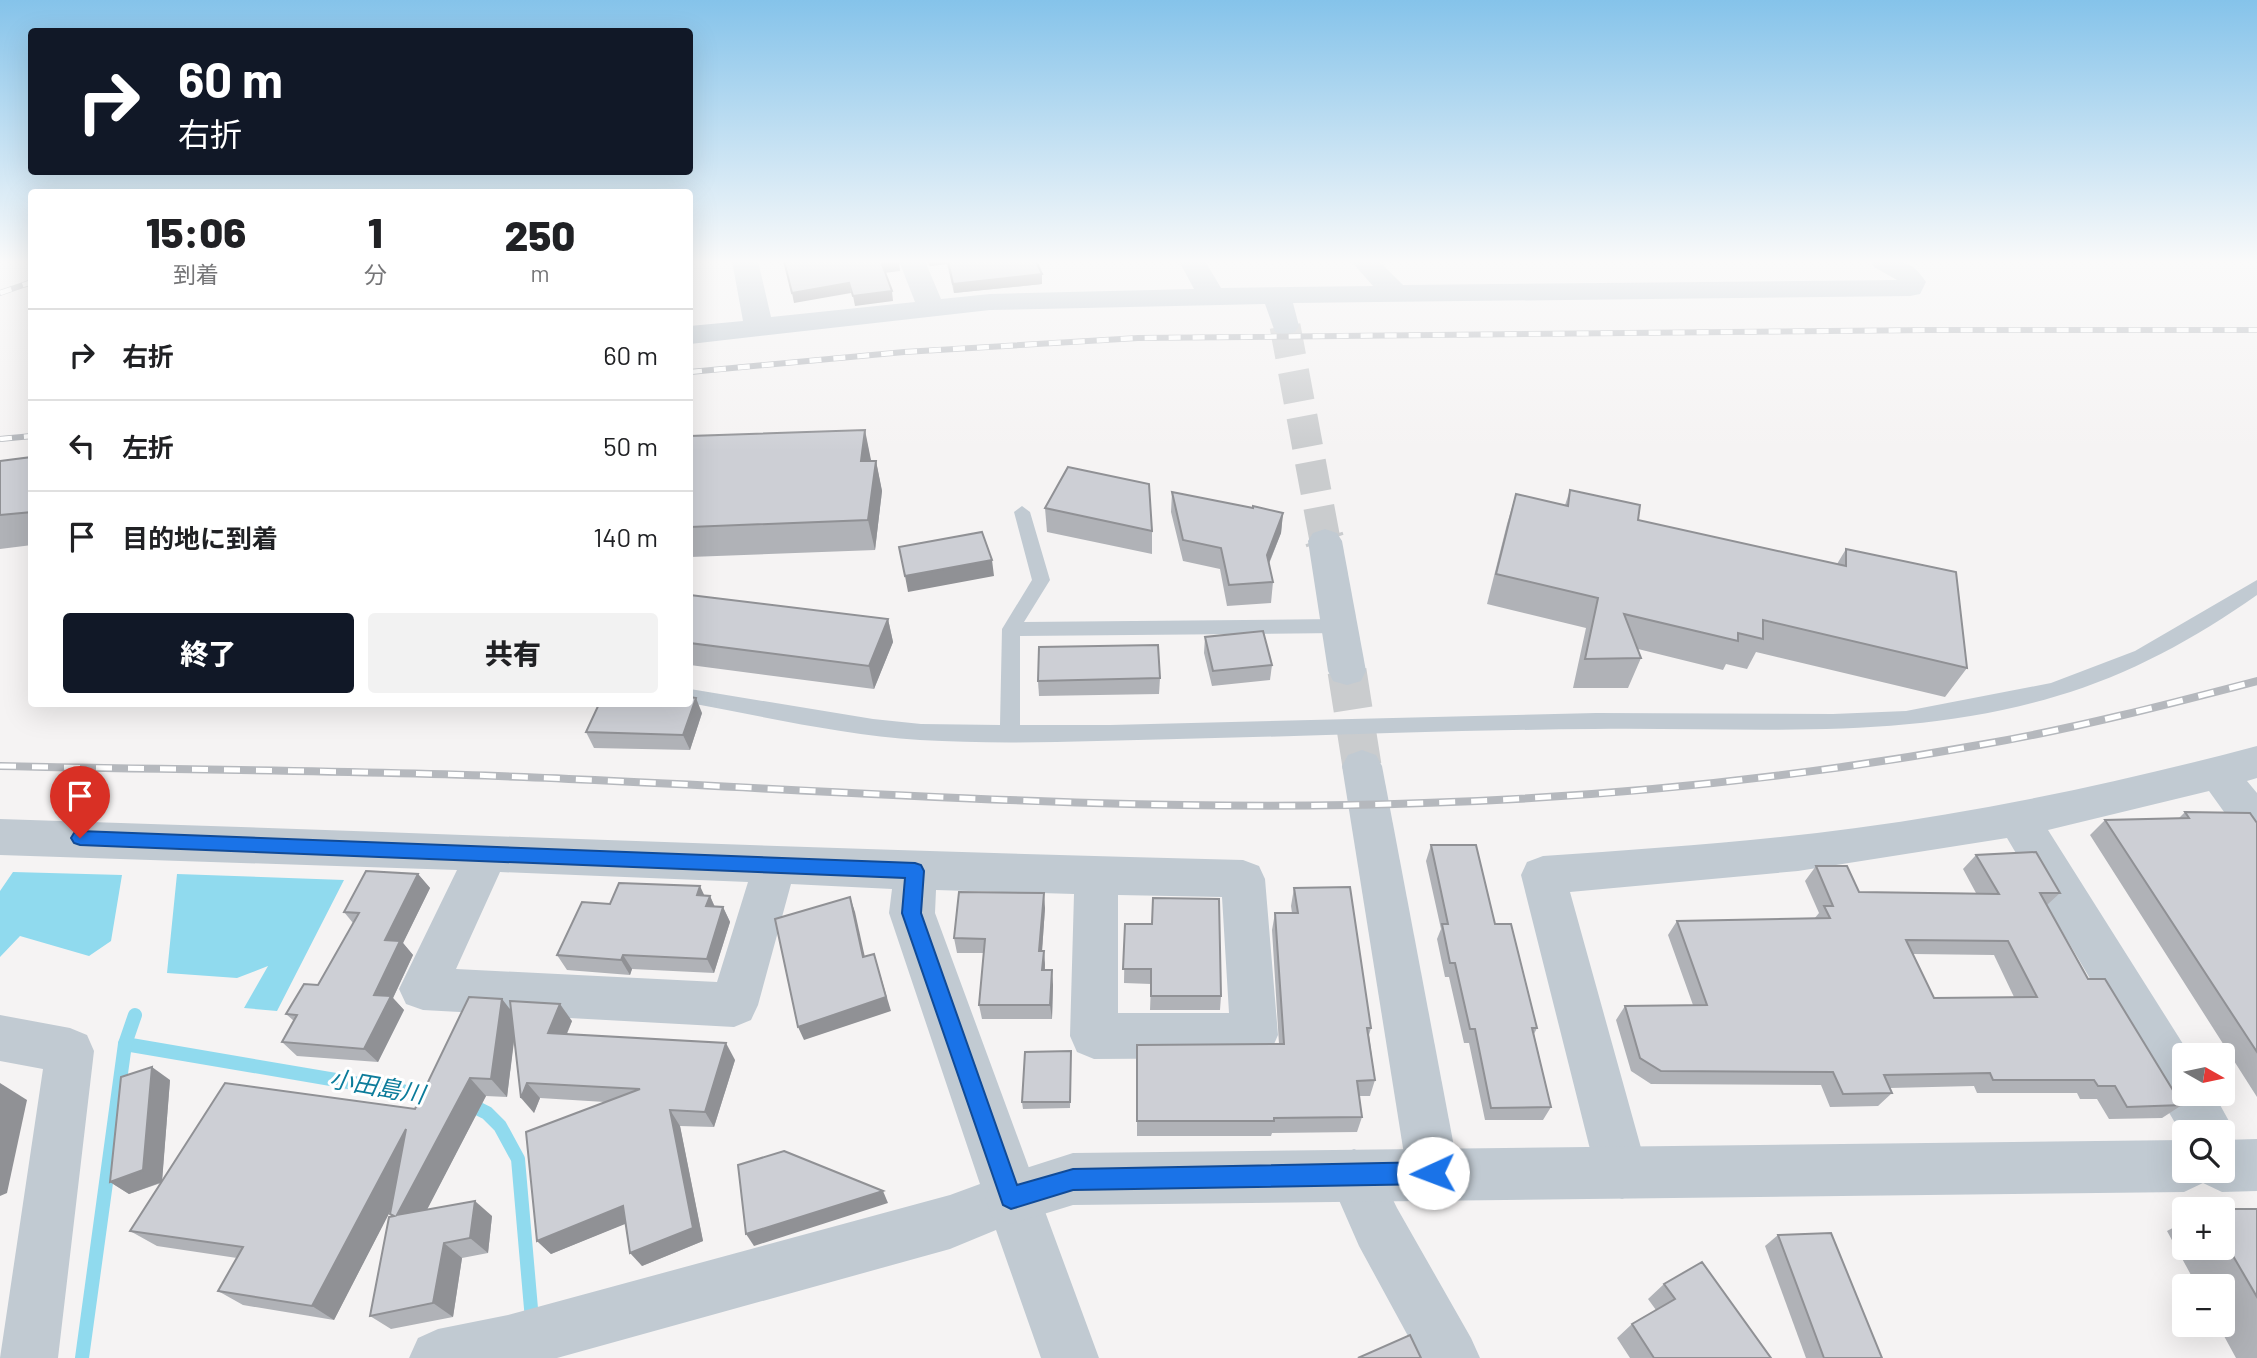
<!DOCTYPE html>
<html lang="ja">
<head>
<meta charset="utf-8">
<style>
	body { margin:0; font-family:Barlow,"Noto Sans JP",sans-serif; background:#f2f2f2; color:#202124; height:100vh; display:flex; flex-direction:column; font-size:26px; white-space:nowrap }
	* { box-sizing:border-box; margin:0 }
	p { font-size:23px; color:#757577 }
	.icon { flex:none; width:38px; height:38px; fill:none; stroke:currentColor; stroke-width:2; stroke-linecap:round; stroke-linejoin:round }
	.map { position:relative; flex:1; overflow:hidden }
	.panel { position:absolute; left:28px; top:189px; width:665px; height:518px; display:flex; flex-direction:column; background:#fff; border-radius:7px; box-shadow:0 7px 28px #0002 }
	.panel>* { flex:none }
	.guide { position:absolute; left:28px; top:28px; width:665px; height:147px; border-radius:7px; box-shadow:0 7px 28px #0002; background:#111827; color:#fff; overflow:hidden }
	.needle { width:46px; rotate:99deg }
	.fabs { position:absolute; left:2172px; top:1043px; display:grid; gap:14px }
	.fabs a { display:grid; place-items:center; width:63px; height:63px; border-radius:7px; background:#fff; box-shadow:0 7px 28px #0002; font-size:35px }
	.pin { position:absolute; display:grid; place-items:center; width:60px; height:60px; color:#fff; margin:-72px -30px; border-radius:50% 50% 50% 0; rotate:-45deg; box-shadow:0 0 7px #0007 }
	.pin .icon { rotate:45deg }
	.me { position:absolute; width:77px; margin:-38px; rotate:268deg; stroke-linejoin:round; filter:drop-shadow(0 0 5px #0008) }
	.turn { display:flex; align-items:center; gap:24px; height:147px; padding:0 35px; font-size:32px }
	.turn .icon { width:91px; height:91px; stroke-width:2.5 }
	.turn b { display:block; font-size:49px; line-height:60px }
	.eta { display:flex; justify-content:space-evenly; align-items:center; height:119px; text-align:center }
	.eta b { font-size:42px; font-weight:800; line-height:49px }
	.action { display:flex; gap:14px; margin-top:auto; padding:14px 35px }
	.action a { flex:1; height:80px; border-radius:7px; background:#111827; color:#fff; font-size:28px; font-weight:800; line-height:80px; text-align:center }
	.action a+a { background:#f2f2f2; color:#202124 }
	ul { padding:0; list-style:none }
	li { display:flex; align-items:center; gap:21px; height:91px; padding:0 35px; border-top:2px solid #e0e0e0 }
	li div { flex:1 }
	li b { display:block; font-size:26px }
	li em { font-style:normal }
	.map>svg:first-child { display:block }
	.water { fill:#90daee }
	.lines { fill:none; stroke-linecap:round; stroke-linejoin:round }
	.stream { stroke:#90daee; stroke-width:14 }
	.minor-tunnel-far1 { stroke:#caccce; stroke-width:31; stroke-dasharray:31 15; stroke-linecap:butt }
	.minor-tunnel { stroke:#caccce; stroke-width:39; stroke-dasharray:39 19; stroke-linecap:butt }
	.service { fill:#c1cad2; fill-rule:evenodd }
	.minor { fill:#c1cad2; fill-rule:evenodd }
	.tertiary { fill:#c1cad2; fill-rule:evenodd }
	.rail-far1-casing { stroke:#b5b8bd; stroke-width:6 }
	.rail-casing { stroke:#b5b8bd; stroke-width:8 }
	.rail-far1 { stroke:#fff; stroke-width:4.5; stroke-dasharray:12; stroke-linecap:butt }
	.rail { stroke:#fff; stroke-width:5; stroke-dasharray:16; stroke-linecap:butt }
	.wall { fill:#b0b2b7; fill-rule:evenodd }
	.shaded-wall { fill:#909195 }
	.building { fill:#cdcfd5; stroke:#909195; stroke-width:2; fill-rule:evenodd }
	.route { fill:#1a73e8; stroke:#114b97; stroke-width:2 }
	.labels { text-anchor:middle; stroke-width:6; stroke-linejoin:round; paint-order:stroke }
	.near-water-label { font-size:24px; font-style:italic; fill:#0c7c9b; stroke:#fff }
</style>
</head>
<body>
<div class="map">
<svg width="2257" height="1358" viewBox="0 0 2257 1358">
	<rect width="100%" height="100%" fill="#f5f3f3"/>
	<g class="water">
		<path d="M13,872L122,875L111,941L89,956L20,936L0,957V891Z"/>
		<path d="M177,874L344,880L277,1011L244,1008L268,966L237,978L167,973Z"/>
	</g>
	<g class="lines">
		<g class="stream">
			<path d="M125,1044L436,1097"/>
			<path d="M469,1104L487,1113L500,1126L518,1159L532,1320"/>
			<path d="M82,1358L125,1044L135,1015"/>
		</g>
		<path class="minor-tunnel-far1" d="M1285,326L1325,540"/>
		<g class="minor-tunnel">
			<path d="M1324,538L1325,541"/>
			<path d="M1347,671L1362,766"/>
		</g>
		<path class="service" d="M1022,506L1030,512L1050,580L1024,622L1339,619L1346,621L1348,626L1346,631L1339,633L1020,636V725H1110L1596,713L1833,714L1906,711L2051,683L2135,651L2257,580V595C2196,638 2129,675 2057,696C1906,742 1749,727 1594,729C1455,730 1316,736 1177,739C1093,741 1002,745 920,740C843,735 765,717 690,703V689L873,719L921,724L1000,725L1002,629L1032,580L1014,512Z"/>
		<g class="minor">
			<path d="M732,261H758L771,317L915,302L899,261H925L941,299L990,294L1194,289L1179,261H1205L1221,288L1373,286L1351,261H1379L1403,285L1897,280L1874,267L1871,261C1898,261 1910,257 1926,282L1920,294L1910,296L1293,303L1299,326L1295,332L1285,335L1275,332L1265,304L990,310L690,344V326L743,321Z"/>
			<path d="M1325,529L1337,533L1342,541L1366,671L1361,681L1347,685L1333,681L1328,671L1308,541L1313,533Z"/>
			<path d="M2257,746V778L2247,781L2257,793V842L2242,837L2209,791L2048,830L2190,1055H2184V1094H2214L2235,1132L2227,1150L2222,1152V1132H2184V1138L2007,838L1798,871L1570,892L1648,1173L1640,1191L1622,1199L1604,1191L1596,1173L1521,875L1527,862L1543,856C1647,849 1752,842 1856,828C1991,810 2125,781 2257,746Z"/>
			<path d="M1362,750L1376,755L1382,766L1459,1173L1451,1191L1433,1199L1415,1191L1407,1173L1342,766L1348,755Z"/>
			<path d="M0,819C415,832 828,850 1243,860L1259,866L1265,879L1278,1035L1271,1051L1254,1058L1094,1059L1077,1052L1070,1036L1074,894L936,890L935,913L1099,1358H1041L996,1230L950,1249L557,1358H409L418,1338L438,1329L508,1315L950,1195L980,1184L889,913L892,889L791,884L758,1005L751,1020L734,1027L423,1010L406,1004L399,989L457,870L0,855ZM500,872L748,882L717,982L456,969ZM1118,895L1222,897L1229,1013H1118Z"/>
			<path d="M0,1015L70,1028L87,1035L94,1051L58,1358H0L43,1069L0,1061Z"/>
			<path d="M1354,1149L1372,1157L1397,1208L1471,1338L1480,1358H1420L1359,1246L1328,1175L1336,1157Z"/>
		</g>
		<path class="tertiary" d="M2257,1139V1191L2222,1192L2203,1183L2184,1192L1073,1205L1011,1224L992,1217L985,1198L992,1179L1073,1153L2184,1140V1171H2222V1140Z"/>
		<defs>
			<g id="rail-far1">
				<path d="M0,293L32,282"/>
				<path d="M690,372L904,352L1138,338L1928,330H2257"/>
				<path d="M0,439L32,436"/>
			</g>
			<path id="rail" d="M0,766C175,770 350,770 524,777C824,789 1124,814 1424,803C1610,797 1796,778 1979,745C2073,729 2165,705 2257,681"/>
		</defs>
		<use href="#rail-far1" class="rail-far1-casing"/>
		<use href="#rail" class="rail-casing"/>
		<use href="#rail-far1" class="rail-far1"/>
		<use href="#rail" class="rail"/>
	</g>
	<g class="wall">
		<path d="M927,261H1036L1042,274V284L954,293L947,264L930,266Z"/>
		<path d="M690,436L876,461L882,491L875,550L690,557Z"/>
		<path d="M32,457V545L0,549V461Z"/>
		<path d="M1570,490L1638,520L1837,564L1846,549L1967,668L1945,697L1756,652L1747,669L1726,664L1723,670L1638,649L1641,658L1628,688H1573L1586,628L1487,604L1507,524L1516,494L1565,505Z"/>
		<path d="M1172,492L1253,508L1283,513L1281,533L1269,564L1273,582L1271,603L1227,606L1220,569L1183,561L1171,512Z"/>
		<path d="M1045,508L1152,531V554L1047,532Z"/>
		<path d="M690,595L888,619L893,642L874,689L690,665Z"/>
		<path d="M1205,637L1272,665L1270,680L1212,686L1204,653Z"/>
		<path d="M1160,678L1159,694L1039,696L1038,681Z"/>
		<path d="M702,713L690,750L594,748L586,732Z"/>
		<path d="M2185,812L2257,823V1097L2090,835L2105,820L2179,818Z"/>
		<path d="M1431,845L1495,924L1537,1028L1534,1034L1551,1107L1543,1120H1485L1469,1043H1464L1449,977H1445L1437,939L1441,929L1426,861Z"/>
		<path d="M1976,855L2060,893L2047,905L2088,979L2182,1105L2162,1118L2109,1119L2097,1099H2080L2077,1093H1977L1974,1086L1890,1088L1892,1093L1878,1106L1830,1107L1821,1085L1651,1084L1631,1071L1616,1020L1625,1006L1693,1005L1668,935L1677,921L1814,919L1819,913L1805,881L1816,866L1859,892L1976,893L1963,869ZM1913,954L1994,955L2014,997L1934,998Z"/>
		<path d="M418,874L430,888L403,943L413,955L393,998L404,1010L378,1062L297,1056L282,1042L294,1021L286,1014L318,985L353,923L344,912Z"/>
		<path d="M1294,888L1371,1028L1369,1035L1375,1080L1370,1096H1359L1362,1117L1357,1132L1272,1133L1271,1136H1137V1045L1279,1044L1272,930L1275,913H1292L1291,906Z"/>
		<path d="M704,896H710L715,907H723L730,922L714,973L632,969L630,975L567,970L557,955L610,904Z"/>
		<path d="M1045,908L1042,951H1044L1045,970L1053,985L1052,1019H982L979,1005L984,953H957L954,938Z"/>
		<path d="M1125,924L1221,996L1220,1010H1150L1151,984L1124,983Z"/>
		<path d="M502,999L511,1011L572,1021L567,1034L735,1060L714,1127L680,1126L703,1241L642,1266L626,1223L551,1254L537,1241L605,1102L540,1098L534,1113L514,1038L507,1097L486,1096L427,1209L492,1216L488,1253L462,1258L453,1317L391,1329L370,1316L392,1216L390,1214V1211L334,1320L243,1305L218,1291L237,1258L157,1246L130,1231L161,1183L129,1194L110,1182L170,1080L162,1180L415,1109Z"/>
		<path d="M1071,1051L1070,1108L1023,1109L1022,1102Z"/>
		<path d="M2222,1209H2257V1358H2236L2218,1325H2222V1286H2197L2167,1231L2184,1222V1248H2222Z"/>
		<path d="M1778,1235L1882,1358H1806L1765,1246Z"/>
		<path d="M1664,1284L1771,1358H1630L1617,1338L1632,1324L1656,1310L1648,1299Z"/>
	</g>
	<g class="shaded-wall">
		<path d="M899,261L900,271L884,273L882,264Z"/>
		<path d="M929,261H947V264L930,266Z"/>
		<path d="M1042,274V284L954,293L953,284Z"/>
		<path d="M849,283L851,293L794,303L792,293Z"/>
		<path d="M892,291L893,301L855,306L853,296Z"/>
		<path d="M865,430L871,460L861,461Z"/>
		<path d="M876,461L882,491L875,550L868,520Z"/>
		<path d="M1283,513L1281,533L1264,575L1267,555Z"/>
		<path d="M992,560L994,576L908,592L905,576Z"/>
		<path d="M888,619L893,642L874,689L869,666Z"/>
		<path d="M696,698L702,713L690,750L683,735Z"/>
		<path d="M418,874L430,888L403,943L413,955L393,998L404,1010L378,1062L364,1049L385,940Z"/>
		<path d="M700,886L707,901L697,895Z"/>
		<path d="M1044,893L1045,908L1041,965L1039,951Z"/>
		<path d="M710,896L716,910L706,906Z"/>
		<path d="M850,897L855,912L868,971L863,957Z"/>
		<path d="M723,907L730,922L714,973L707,959Z"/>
		<path d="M1044,951L1045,965L1044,984L1042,970Z"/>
		<path d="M874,954L891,1011L804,1040L798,1027Z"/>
		<path d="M623,955L632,969L630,975L621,960Z"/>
		<path d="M1052,970L1053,985L1052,1019L1050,1005Z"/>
		<path d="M502,999L517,1018L507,1097L491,1079Z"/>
		<path d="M560,1004L572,1021L560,1049L548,1033Z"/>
		<path d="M726,1043L735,1060L714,1127L705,1112Z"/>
		<path d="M152,1067L170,1080L162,1182L129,1194L110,1182Z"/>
		<path d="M470,1078L486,1096L416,1231L397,1215Z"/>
		<path d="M0,1083L27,1100L7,1193L0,1196Z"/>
		<path d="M527,1083L540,1098L534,1113L521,1098Z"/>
		<path d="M670,1110L680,1126L703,1241L642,1266L630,1253Z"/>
		<path d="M406,1129L424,1146L334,1320L312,1306Z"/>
		<path d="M883,1191L888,1203L754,1246L746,1234Z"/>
		<path d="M475,1201L492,1216L488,1253L470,1238Z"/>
		<path d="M623,1206L635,1220L551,1254L537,1241Z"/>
		<path d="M444,1243L462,1258L453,1317L433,1303Z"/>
	</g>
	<g class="building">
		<path d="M784,261H899L882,264L892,291L853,296L849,283L792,293Z"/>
		<path d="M948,261H1036L1042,274L953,284Z"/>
		<path d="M865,430L861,461H876L868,520L690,527V436Z"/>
		<path d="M32,457V512L0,515V461Z"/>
		<path d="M1068,467L1149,484L1152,531L1045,508Z"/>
		<path d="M1570,490L1640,505L1638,520L1846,566V549L1956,572L1967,668L1763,620V639L1738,633V641L1624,614L1641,658L1585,659L1598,598L1496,574L1516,494L1568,506Z"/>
		<path d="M1172,492L1253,508V506L1283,513L1267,555L1273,582L1229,585L1221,548L1183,540Z"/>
		<path d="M982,532L992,560L905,576L899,547Z"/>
		<path d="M690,595L888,619L869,666L690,643Z"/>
		<path d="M1263,631L1272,665L1213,671L1205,637Z"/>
		<path d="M1158,645L1160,678L1038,681L1039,647Z"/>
		<path d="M690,697L696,698L683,735L586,732L599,704H690Z"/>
		<path d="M2185,812L2250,813L2257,823V1052L2105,820L2189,818Z"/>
		<path d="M1431,845H1476L1495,924H1511L1537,1028H1532L1551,1107L1491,1108L1475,1029H1470L1455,963H1450L1442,924H1448Z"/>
		<path d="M2036,852L2060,893H2040L2088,979H2105L2182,1105L2127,1107L2115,1086H2098L2094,1080H1993L1990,1073L1884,1075L1892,1093L1843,1094L1833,1072L1661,1071L1640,1058L1625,1006L1707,1005L1677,921L1830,918L1824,906H1833L1816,866H1847L1859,892L1999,894L1976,855ZM1906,940L2008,941L2037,997L1934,998Z"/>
		<path d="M366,871L418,874L385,940L400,941L374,995L391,996L364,1049L282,1042L297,1015L286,1014L304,984L318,985L359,913L344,912Z"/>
		<path d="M619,883L700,886L697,895L710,896L706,906L723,907L707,959L623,955L621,960L557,955L582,902L610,904Z"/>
		<path d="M1350,887L1371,1028H1367L1375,1080L1357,1081L1362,1117L1274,1118V1121H1137V1045L1284,1044L1275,913H1298L1294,888Z"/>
		<path d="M959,892L1044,893L1039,951H1044L1042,970H1052L1050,1005H979L985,939L954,938Z"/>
		<path d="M850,897L863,957L874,954L886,997L798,1027L775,919Z"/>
		<path d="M1153,898L1219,899L1221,996H1151V969H1123L1125,924H1152Z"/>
		<path d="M469,997L502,999L491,1079L470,1078L397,1215L475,1201L470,1238L444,1243L433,1303L370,1316L389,1217L394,1216L390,1214L406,1129L312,1306L218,1291L243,1247L130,1231L225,1083L415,1109Z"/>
		<path d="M510,1001L560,1004L548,1033L726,1043L705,1112L670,1110L693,1228L630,1253L623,1206L537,1241L526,1132L640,1089L527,1083L521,1098Z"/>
		<path d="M1071,1051L1070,1102H1022L1025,1052Z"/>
		<path d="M152,1067L143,1170L110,1182L121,1077Z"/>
		<path d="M784,1151L883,1191L746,1234L738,1165Z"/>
		<path d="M2222,1209H2257V1297L2222,1237Z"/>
		<path d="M1831,1233L1882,1358H1824L1778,1235Z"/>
		<path d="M1702,1262L1771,1358H1654L1632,1324L1675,1299L1664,1284Z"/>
		<path d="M1410,1335L1421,1358H1358Z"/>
	</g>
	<linearGradient id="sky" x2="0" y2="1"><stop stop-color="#85c3ea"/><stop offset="0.58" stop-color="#fafafa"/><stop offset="1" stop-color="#fafafa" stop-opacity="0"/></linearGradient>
	<rect width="2257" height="451" fill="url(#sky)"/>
	<path class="route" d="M80,831L915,863L921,865L924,871L921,913L1017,1185L1073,1169L1433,1162L1441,1165L1444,1173L1441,1180L1433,1184L1073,1190L1011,1209L1003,1205L902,913L905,878L80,845L74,843L71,838L74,833Z"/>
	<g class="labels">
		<g class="near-water-label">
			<text transform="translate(377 1087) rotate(10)" y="8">小田島川</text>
		</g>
	</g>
</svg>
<div class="fabs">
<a><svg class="needle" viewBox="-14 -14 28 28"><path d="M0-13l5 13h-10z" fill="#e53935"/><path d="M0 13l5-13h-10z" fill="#757577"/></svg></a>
<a><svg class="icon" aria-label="search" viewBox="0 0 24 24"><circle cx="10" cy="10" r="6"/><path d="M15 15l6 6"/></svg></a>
<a>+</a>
<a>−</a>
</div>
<div class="pin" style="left:80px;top:838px;background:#d93025"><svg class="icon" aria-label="arrive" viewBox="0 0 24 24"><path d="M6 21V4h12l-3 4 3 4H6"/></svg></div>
<svg class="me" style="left:1433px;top:1173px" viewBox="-20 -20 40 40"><circle r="19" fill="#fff"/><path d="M0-13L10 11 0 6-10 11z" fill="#1a73e8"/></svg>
<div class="guide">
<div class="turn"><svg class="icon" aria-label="right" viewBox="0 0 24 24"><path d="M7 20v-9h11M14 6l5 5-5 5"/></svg><div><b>60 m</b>右折</div></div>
</div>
<section class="panel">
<div class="eta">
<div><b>15:06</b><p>到着</p></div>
<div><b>1</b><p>分</p></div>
<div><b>250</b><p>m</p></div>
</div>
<ul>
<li><svg class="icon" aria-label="right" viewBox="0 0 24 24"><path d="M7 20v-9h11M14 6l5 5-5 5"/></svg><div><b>右折</b></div><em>60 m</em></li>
<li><svg class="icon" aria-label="left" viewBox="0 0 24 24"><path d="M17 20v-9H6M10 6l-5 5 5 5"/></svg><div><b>左折</b></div><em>50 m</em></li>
<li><svg class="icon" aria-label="arrive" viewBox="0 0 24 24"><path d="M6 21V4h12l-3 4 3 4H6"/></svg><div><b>目的地に到着</b></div><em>140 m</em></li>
</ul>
<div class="action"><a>終了</a><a>共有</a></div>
</section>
</div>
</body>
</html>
